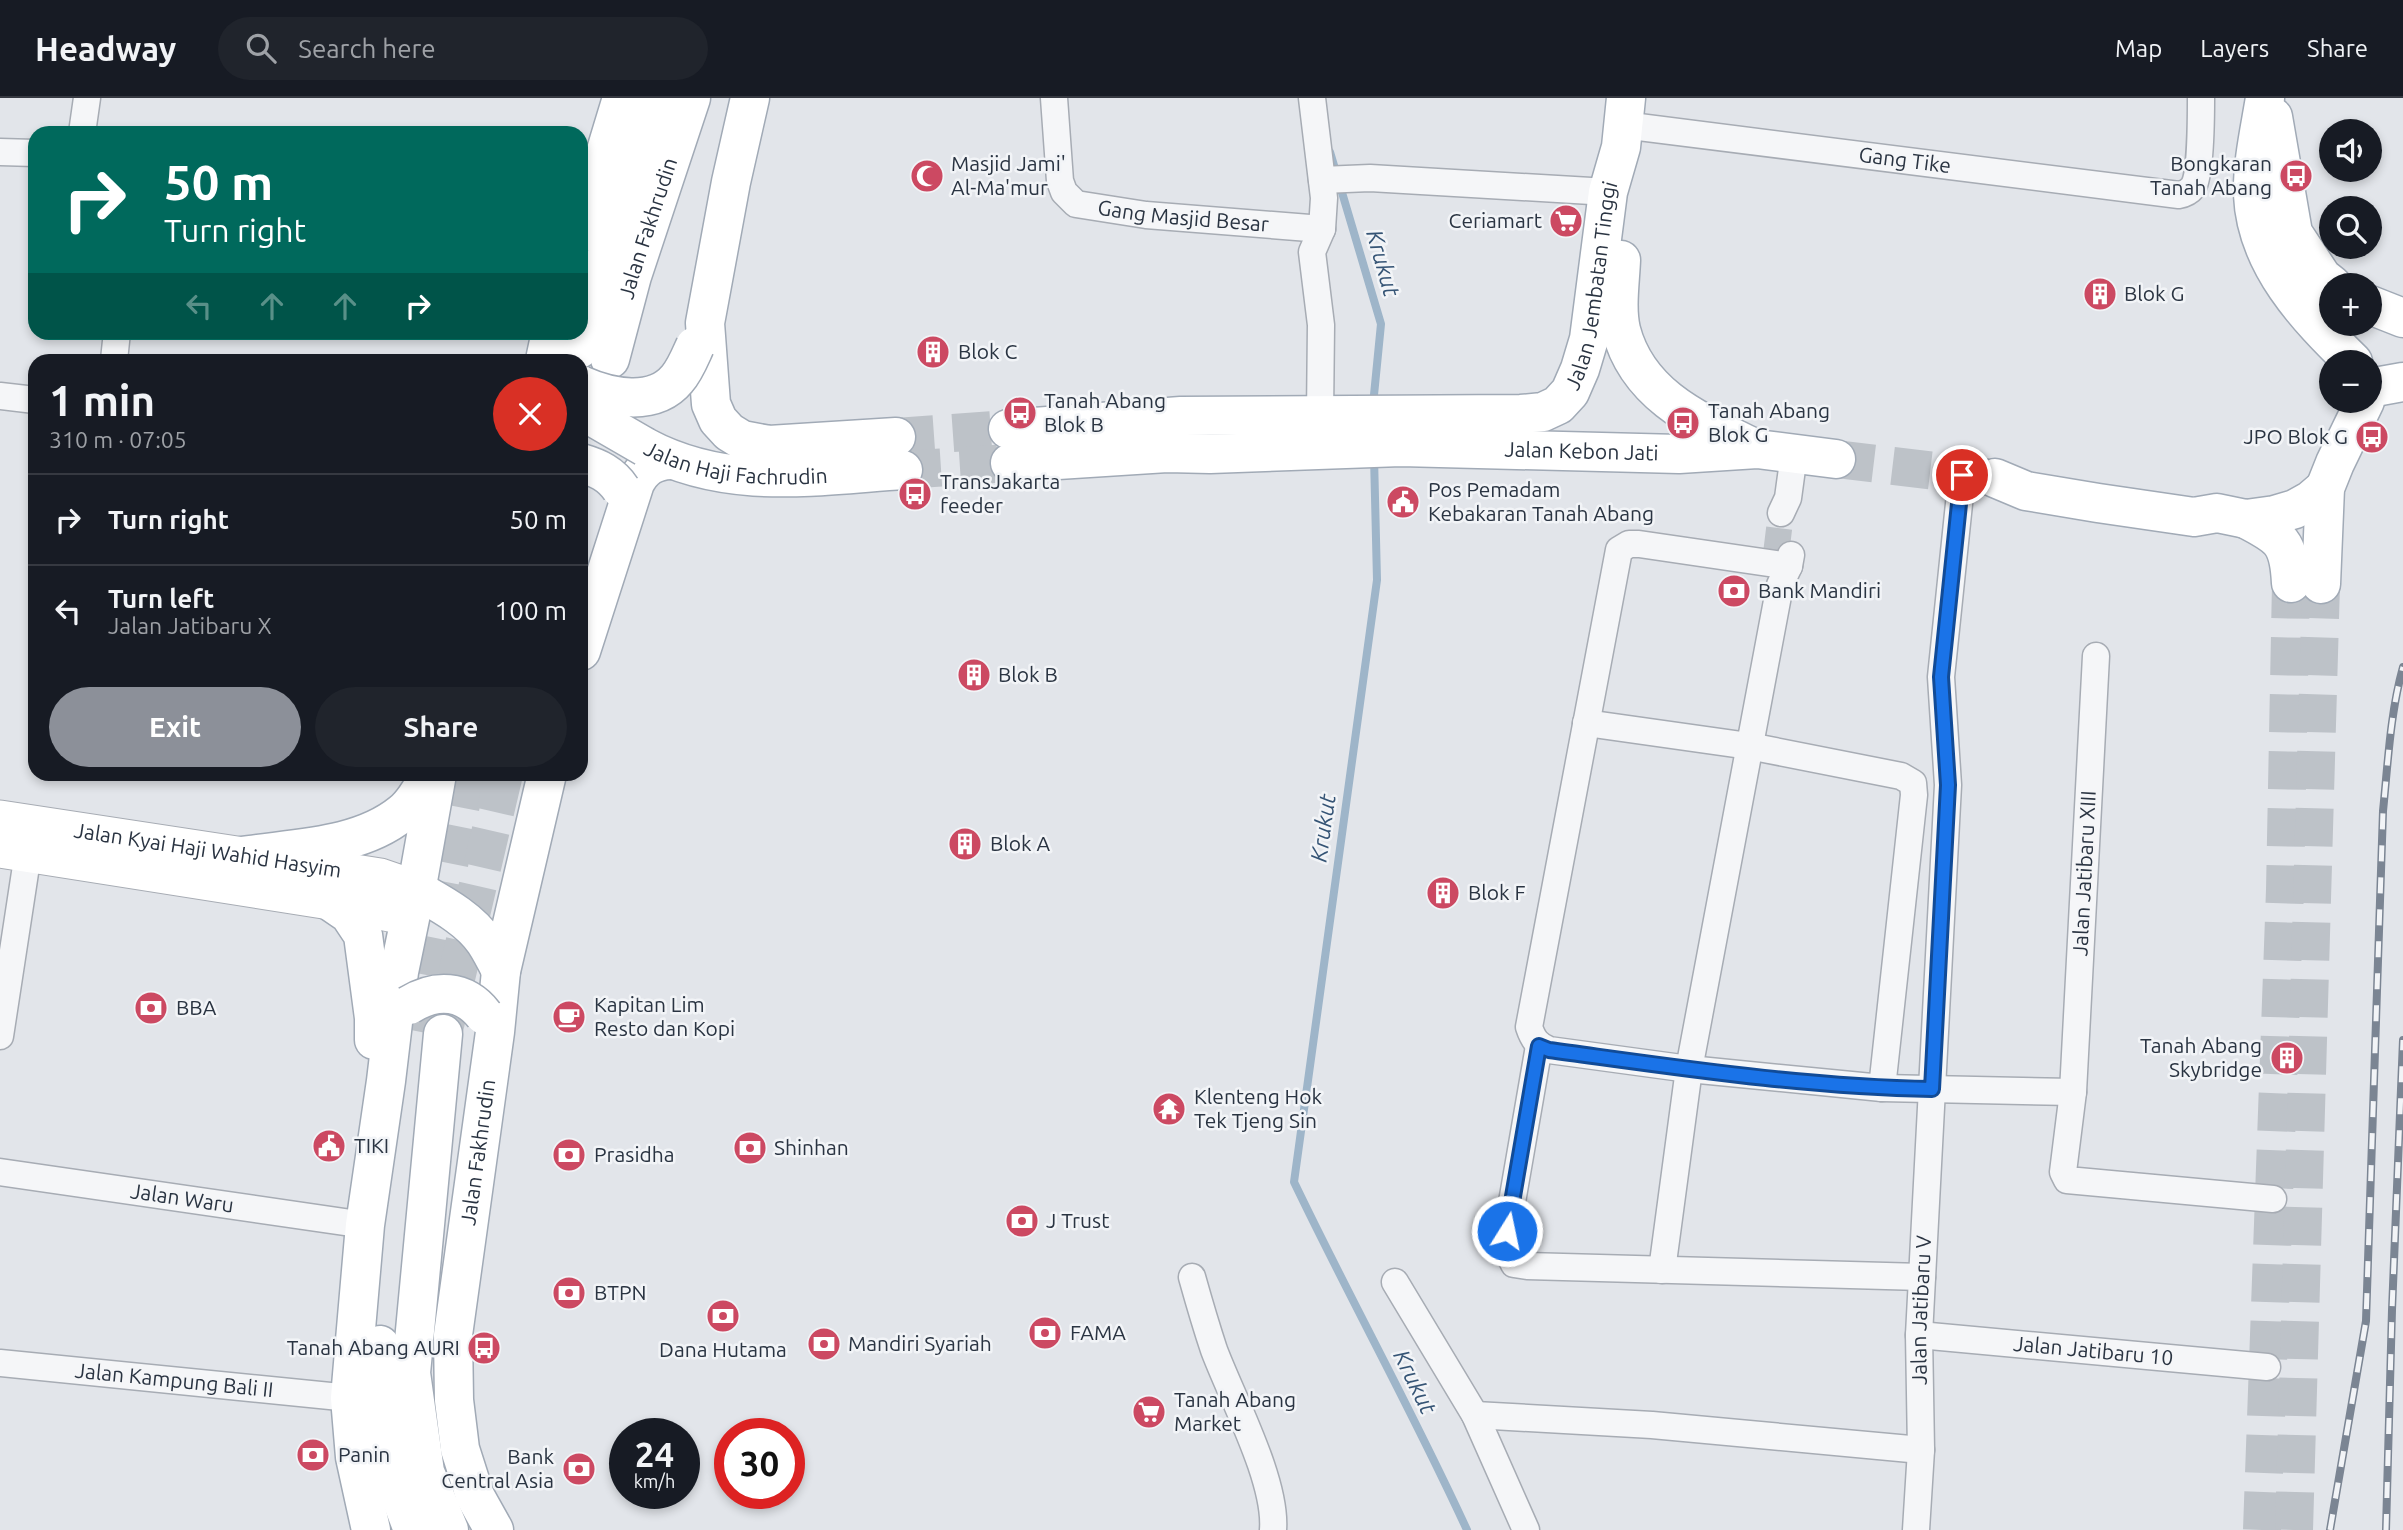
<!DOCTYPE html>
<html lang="en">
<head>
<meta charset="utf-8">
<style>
	body { margin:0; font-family:Ubuntu,sans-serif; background:#20242c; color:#f1f3f6; height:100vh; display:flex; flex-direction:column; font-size:26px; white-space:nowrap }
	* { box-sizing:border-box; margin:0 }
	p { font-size:23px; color:#9ea1a6 }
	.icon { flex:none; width:38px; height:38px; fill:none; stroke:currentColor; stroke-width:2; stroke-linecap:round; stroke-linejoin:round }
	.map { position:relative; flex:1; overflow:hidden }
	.sheet { position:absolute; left:28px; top:256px; width:560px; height:427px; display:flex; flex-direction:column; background:#171b24; border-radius:21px; box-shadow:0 4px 10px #0003 }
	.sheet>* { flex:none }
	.hud { position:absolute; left:28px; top:28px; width:560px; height:214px; border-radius:21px; box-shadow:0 4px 10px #0003; background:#00695c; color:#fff; overflow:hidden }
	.controls { position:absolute; left:2319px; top:21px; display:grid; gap:14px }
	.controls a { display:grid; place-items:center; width:63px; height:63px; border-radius:50%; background:#171b24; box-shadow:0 4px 10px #0003; font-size:35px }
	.speed { position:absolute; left:609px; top:1320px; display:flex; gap:14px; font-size:35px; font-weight:700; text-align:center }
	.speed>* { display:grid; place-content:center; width:91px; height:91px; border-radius:50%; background:#171b24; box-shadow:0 4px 10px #0003; line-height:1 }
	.speed small { font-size:18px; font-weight:400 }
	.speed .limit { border:10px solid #d22; background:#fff; color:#111 }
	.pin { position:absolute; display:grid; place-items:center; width:60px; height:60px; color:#fff; margin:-30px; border:4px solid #fff; border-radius:50%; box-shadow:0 2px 7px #0007 }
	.me { position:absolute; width:77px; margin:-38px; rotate:10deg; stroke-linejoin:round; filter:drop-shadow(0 0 5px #0008) }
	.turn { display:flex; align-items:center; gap:24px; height:147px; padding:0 21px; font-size:32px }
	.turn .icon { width:91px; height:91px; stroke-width:2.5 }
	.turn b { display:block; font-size:49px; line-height:60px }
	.lanes { display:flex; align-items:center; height:66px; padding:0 21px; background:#0003; justify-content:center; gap:35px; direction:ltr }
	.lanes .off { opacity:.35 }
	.round { display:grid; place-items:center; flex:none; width:74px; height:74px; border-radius:37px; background:#20242c }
	.summary { display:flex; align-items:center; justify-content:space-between; height:119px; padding:0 21px }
	h1 { font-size:42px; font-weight:700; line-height:52px }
	.primary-button { display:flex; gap:14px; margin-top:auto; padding:14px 21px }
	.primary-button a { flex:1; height:80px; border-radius:42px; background:#8c9099; color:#fff; font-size:28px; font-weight:700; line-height:80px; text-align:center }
	.primary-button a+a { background:#20242c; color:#f1f3f6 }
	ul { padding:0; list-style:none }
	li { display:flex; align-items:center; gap:21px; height:91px; padding:0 21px; border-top:2px solid #363941 }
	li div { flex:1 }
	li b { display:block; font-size:26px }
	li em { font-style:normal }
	header { display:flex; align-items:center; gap:42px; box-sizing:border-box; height:98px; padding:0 35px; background:#171b24; border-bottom:2px solid #363941 }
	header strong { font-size:33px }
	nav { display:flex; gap:38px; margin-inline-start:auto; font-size:24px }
	.search { width:490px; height:63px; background:#20242c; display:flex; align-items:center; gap:18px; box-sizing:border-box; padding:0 24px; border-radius:38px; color:#9ea1a6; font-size:26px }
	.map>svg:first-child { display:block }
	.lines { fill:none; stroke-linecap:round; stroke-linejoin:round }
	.stream { stroke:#9eb5c9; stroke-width:8 }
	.minor-tunnel { stroke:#bdc2c8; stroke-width:26; stroke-dasharray:26 13; stroke-linecap:butt }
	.primary-tunnel { stroke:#bdc2c8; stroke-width:38; stroke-dasharray:38 19; stroke-linecap:butt }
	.minor-casing { stroke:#a7acb4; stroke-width:29 }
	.secondary-casing { stroke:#a7acb4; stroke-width:39 }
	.primary-casing { stroke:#a1aab6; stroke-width:41 }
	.minor { stroke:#f5f6f8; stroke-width:26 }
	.secondary { stroke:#fff; stroke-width:37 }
	.primary { stroke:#fff; stroke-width:38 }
	.rail-casing { stroke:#7b8593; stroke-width:8 }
	.rail { stroke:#f2f4f7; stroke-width:5; stroke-dasharray:16; stroke-linecap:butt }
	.primary-bridge-casing { stroke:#a1aab6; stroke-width:41; stroke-linecap:butt }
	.primary-bridge { stroke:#fff; stroke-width:38 }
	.route-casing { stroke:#114b97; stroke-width:18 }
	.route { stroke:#1a73e8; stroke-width:12 }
	.labels { text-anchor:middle; stroke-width:5; stroke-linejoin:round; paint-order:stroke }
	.street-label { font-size:21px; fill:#2a3442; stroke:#f2f4f7 }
	.poi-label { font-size:21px; fill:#2a3442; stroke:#f2f4f7; text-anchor:start }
	.water-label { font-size:23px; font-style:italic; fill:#355475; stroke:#f2f4f7 }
</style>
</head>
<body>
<header>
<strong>Headway</strong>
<div class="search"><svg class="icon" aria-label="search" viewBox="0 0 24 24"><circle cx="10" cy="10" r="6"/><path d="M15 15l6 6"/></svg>Search here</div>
<nav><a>Map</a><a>Layers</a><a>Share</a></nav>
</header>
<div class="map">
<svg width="2403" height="1432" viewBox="0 0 2403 1432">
	<rect width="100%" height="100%" fill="#e2e5ea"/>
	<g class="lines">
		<g class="stream">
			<path d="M1330,54L1381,226L1373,307"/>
			<path d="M1374,358L1377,482L1294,1084C1350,1201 1413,1314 1467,1432"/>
		</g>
		<path class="minor-tunnel" d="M1776,456L1781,415"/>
		<g class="primary-tunnel">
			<path d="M896,339L1008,331"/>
			<path d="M1836,361L1995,380"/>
			<path d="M903,372L1010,365"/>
			<path d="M416,933L467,676"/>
			<path d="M443,936L504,676"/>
			<path d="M2262,1432L2285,792L2291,485"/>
			<path d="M2294,1432L2321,486"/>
		</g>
		<defs>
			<g id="minor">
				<path id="s1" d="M1054,0L1060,83L1064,94L1076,106L1146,117L1322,131"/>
				<path d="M1312,0L1324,100L1322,131L1312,154L1321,227L1320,317"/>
				<path id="s2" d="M1623,27L2179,97C2185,96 2189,94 2193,89C2201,77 2201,17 2201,0"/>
				<path d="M82,35L87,0"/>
				<path d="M0,54L35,55"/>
				<path d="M1322,82L1370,80L1608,94"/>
				<path d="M114,262L117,234"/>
				<path d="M0,298L35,302"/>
				<path d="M1781,415L1788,400L1794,356"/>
				<path d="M1789,468L1639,446H1629L1619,452L1529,929C1533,941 1537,947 1549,952L1689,971L1882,990L2073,994L2063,1074L2067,1082L2273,1101"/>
				<path d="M1586,625L1749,648L1901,678L1913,685L1914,697L1882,990"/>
				<path d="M0,938L28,755"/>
				<path d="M1539,948L1507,1133L1509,1156L1514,1166L1527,1168L1922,1179"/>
				<path id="s3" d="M2073,994L2096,558"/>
				<path id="s4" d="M0,1074L365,1127"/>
				<path d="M1662,1172L1689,971L1780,487L1789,468L1791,457"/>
				<path d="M1192,1179C1199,1204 1206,1228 1214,1252C1232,1300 1277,1383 1273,1432"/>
				<path d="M1395,1184L1475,1317L1526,1432"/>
				<path id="s5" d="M1919,1237L2267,1269"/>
				<path id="s6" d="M0,1265L350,1300"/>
				<path d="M1475,1317L1652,1327L1921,1352"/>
				<path id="s7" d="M1916,1432L1921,1352L1919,1237L1948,687L1941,579L1962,377"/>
			</g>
			<g id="secondary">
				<path id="s8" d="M0,721L342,773L380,779L415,791"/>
				<path d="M0,751L330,803L410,819"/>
			</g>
			<g id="primary">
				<path d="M750,0L731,84L705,225L711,306L718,322L729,334L742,342L769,347L896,339"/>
				<path d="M2265,0C2260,31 2252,65 2253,97C2256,166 2306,218 2353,264"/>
				<path d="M2273,19L2293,135L2322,179L2332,187"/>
				<path d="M581,135L622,0"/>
				<path d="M1621,162C1620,185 1616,210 1621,232C1638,298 1698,323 1754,350"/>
				<path d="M2370,207L2403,220"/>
				<path d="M579,251L653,0"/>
				<path id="s9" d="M610,261L632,178L691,0"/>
				<path d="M545,262L551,234"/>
				<path d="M2375,289L2403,284"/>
				<path id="s10" d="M1008,331L1181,318L1521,316L1543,314L1558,307L1570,294L1580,271L1589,241L1608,94L1621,49L1626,0"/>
				<path id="s11" d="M645,349C727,393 814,378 903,372"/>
				<path id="s12" d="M1010,365L1167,355L1210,356L1401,349L1679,356L1757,351L1836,361"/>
				<path d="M1995,380L2026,393L2098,405L2194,419L2217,415L2246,421L2275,417L2295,411L2311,402L2325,390"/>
				<path d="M2246,421C2281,439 2289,444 2291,485"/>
				<path d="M2321,486L2325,390L2335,365L2365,303"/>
				<path d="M581,553L635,385C643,370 653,363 670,362"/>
				<path d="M242,758C294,750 359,750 402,715C414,706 423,689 430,676"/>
				<path d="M415,791C439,805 469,820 485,844C491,853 496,863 501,873"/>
				<path d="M330,803L349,816L363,837L374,920V942"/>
				<path d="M443,936L411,1275L425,1374L449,1432"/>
				<path d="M380,1247L376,1293L390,1371L413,1432"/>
				<path d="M371,1432L355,1359L350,1300L365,1127L386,983L399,874L419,777L437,676"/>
				<path id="s13" d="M494,1432L475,1398L460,1351L454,1302L453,1237L495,934L501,873L547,676"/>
			</g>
		</defs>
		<use href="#minor" class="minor-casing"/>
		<use href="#secondary" class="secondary-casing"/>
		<use href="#primary" class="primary-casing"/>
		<use href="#minor" class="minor"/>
		<use href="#secondary" class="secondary"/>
		<use href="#primary" class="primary"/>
		<defs>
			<g id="rail">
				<path d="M2330,1432L2366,1223L2383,713C2388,665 2390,616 2403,569"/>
				<path d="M2386,1432L2392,1212L2403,942"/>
			</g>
		</defs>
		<use href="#rail" class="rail-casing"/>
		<use href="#rail" class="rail"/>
		<defs>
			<g id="primary-bridge">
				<path d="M581,287C610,300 654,309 677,281C685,272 690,259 695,248"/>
				<path d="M581,312L645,349"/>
				<path d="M581,365C598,370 611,376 621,391"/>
				<path d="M409,907C435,891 464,891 484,917"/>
			</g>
		</defs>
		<use href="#primary-bridge" class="primary-bridge-casing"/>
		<use href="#primary-bridge" class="primary-bridge"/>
	</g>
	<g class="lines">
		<defs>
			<path id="route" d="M1507,1133L1539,948L1549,952C1675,969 1804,989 1932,991L1948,687L1941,579L1962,377"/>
		</defs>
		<use href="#route" class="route-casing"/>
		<use href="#route" class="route"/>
	</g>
	<defs>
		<symbol id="mosque-disc" viewBox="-11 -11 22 22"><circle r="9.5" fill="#cc4962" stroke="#f2f4f7"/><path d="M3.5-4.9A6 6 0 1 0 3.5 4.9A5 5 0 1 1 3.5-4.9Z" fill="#fff"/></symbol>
		<symbol id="bus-disc" viewBox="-11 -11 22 22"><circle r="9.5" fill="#cc4962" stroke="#f2f4f7"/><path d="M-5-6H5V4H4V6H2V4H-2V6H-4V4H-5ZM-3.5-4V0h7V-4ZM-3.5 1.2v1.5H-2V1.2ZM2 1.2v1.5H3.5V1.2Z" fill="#fff"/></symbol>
		<symbol id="supermarket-disc" viewBox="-11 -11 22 22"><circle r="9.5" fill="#cc4962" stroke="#f2f4f7"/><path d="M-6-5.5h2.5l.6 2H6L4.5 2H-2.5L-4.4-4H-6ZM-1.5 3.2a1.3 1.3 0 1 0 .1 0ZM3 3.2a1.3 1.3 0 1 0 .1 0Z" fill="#fff"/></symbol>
		<symbol id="building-disc" viewBox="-11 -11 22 22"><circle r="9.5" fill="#cc4962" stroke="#f2f4f7"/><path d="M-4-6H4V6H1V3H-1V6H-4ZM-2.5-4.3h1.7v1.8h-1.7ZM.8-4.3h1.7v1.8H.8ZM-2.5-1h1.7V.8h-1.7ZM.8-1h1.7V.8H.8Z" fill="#fff"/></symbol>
		<symbol id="civic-disc" viewBox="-11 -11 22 22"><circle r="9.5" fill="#cc4962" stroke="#f2f4f7"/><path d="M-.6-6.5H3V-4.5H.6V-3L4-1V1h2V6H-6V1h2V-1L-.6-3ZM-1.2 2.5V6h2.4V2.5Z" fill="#fff"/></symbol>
		<symbol id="bank-disc" viewBox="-11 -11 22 22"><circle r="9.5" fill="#cc4962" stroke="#f2f4f7"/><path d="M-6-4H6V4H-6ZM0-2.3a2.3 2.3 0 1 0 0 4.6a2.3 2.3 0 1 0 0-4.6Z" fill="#fff"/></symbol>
		<symbol id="cafe-disc" viewBox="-11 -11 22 22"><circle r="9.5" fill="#cc4962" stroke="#f2f4f7"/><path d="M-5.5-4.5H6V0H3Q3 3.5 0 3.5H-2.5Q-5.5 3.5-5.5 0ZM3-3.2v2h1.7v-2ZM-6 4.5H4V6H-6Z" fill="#fff"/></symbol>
		<symbol id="temple-disc" viewBox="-11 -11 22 22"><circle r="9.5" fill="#cc4962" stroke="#f2f4f7"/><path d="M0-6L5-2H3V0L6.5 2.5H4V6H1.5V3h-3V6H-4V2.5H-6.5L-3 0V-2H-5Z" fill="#fff"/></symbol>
	</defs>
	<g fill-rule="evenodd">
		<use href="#mosque-disc" x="908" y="59" width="38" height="38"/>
		<use href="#bus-disc" x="2277" y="59" width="38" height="38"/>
		<use href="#supermarket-disc" x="1547" y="104" width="38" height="38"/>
		<use href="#building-disc" x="2081" y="177" width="38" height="38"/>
		<use href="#building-disc" x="914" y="235" width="38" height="38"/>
		<use href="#bus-disc" x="1001" y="296" width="38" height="38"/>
		<use href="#bus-disc" x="1664" y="306" width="38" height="38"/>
		<use href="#bus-disc" x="2353" y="320" width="38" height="38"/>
		<use href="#bus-disc" x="896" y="377" width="38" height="38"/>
		<use href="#civic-disc" x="1384" y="385" width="38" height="38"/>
		<use href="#bank-disc" x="1715" y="474" width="38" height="38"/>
		<use href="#building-disc" x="955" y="558" width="38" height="38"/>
		<use href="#building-disc" x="946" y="727" width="38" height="38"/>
		<use href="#building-disc" x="1424" y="776" width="38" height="38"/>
		<use href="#bank-disc" x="132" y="891" width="38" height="38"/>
		<use href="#cafe-disc" x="550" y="900" width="38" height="38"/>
		<use href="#building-disc" x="2268" y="941" width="38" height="38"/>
		<use href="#temple-disc" x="1150" y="992" width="38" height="38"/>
		<use href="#civic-disc" x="310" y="1029" width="38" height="38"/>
		<use href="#bank-disc" x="731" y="1031" width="38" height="38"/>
		<use href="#bank-disc" x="550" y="1038" width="38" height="38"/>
		<use href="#bank-disc" x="1003" y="1104" width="38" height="38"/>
		<use href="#bank-disc" x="550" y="1176" width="38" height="38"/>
		<use href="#bank-disc" x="704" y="1199" width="38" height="38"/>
		<use href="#bank-disc" x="1026" y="1216" width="38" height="38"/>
		<use href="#bank-disc" x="805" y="1227" width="38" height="38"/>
		<use href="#bus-disc" x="465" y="1231" width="38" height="38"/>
		<use href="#supermarket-disc" x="1130" y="1295" width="38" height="38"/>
		<use href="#bank-disc" x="294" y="1338" width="38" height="38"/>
		<use href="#bank-disc" x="560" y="1352" width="38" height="38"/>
	</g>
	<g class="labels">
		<g class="street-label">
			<text dy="7" stroke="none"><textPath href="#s2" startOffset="284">Gang Tike</textPath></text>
			<text dy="7" stroke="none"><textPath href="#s1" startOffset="220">Gang Masjid Besar</textPath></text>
			<text dy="7" stroke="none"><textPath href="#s9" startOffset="136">Jalan Fakhrudin</textPath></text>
			<text dy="7" stroke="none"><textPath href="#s10" startOffset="679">Jalan Jembatan Tinggi</textPath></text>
			<text dy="7" stroke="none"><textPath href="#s12" startOffset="572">Jalan Kebon Jati</textPath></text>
			<text dy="7" stroke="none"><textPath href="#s11" startOffset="94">Jalan Haji Fachrudin</textPath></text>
			<text dy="7" stroke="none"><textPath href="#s8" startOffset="210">Jalan Kyai Haji Wahid Hasyim</textPath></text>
			<text dy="7" stroke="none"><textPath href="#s3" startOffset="219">Jalan Jatibaru XIII</textPath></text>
			<text dy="7" stroke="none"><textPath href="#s13" startOffset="387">Jalan Fakhrudin</textPath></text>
			<text dy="7" stroke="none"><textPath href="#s4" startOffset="184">Jalan Waru</textPath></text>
			<text dy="7" stroke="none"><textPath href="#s7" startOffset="220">Jalan Jatibaru V</textPath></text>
			<text dy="7" stroke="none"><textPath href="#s5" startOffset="175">Jalan Jatibaru 10</textPath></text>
			<text dy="7" stroke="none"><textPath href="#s6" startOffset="175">Jalan Kampung Bali II</textPath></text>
		</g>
		<g class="poi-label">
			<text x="951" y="73">Masjid Jami'<tspan x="951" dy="24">Al-Ma'mur</tspan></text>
			<text x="2272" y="73" text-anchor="end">Bongkaran<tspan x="2272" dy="24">Tanah Abang</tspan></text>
			<text x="1542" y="130" text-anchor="end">Ceriamart</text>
			<text x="2124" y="203">Blok G</text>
			<text x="958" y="261">Blok C</text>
			<text x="1044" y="310">Tanah Abang<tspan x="1044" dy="24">Blok B</tspan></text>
			<text x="1708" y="320">Tanah Abang<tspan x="1708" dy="24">Blok G</tspan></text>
			<text x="2348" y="346" text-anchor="end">JPO Blok G</text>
			<text x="940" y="391">TransJakarta<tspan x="940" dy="24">feeder</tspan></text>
			<text x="1428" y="399">Pos Pemadam<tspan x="1428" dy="24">Kebakaran Tanah Abang</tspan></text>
			<text x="1758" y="500">Bank Mandiri</text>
			<text x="998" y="584">Blok B</text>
			<text x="990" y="753">Blok A</text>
			<text x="1468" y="802">Blok F</text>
			<text x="594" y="914">Kapitan Lim<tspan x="594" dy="24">Resto dan Kopi</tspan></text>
			<text x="176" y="917">BBA</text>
			<text x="2262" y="955" text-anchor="end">Tanah Abang<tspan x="2262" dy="24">Skybridge</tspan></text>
			<text x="1194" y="1006">Klenteng Hok<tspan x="1194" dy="24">Tek Tjeng Sin</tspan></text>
			<text x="354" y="1055">TIKI</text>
			<text x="774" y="1057">Shinhan</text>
			<text x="594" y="1064">Prasidha</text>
			<text x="1046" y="1130">J Trust</text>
			<text x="594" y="1202">BTPN</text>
			<text x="1070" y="1242">FAMA</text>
			<text x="848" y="1253">Mandiri Syariah</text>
			<text x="460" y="1257" text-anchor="end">Tanah Abang AURI</text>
			<text x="723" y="1259" text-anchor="middle">Dana Hutama</text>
			<text x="1174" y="1309">Tanah Abang<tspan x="1174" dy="24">Market</tspan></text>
			<text x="338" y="1364">Panin</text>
			<text x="554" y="1366" text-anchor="end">Bank<tspan x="554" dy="24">Central Asia</tspan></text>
		</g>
		<g class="water-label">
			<text transform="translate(1383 165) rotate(74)" y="8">Krukut</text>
			<text transform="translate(1323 730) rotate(-82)" y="8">Krukut</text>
			<text transform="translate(1415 1284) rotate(64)" y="8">Krukut</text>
		</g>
	</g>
</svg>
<div class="controls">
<a><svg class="icon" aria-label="sound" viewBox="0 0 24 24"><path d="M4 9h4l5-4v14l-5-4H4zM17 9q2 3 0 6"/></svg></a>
<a><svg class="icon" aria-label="search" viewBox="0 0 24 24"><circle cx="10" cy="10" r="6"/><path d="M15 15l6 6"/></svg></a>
<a>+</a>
<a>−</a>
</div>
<div class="speed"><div>24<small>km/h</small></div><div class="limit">30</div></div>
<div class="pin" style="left:1962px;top:377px;background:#d93025"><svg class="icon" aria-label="arrive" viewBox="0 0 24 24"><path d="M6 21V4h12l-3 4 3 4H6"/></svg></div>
<svg class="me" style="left:1507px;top:1133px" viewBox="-20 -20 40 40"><circle r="17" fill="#1a73e8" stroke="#fff" stroke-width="3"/><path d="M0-11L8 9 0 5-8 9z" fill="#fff"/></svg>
<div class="hud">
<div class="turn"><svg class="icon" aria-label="right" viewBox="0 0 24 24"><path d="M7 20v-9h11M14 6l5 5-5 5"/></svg><div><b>50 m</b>Turn right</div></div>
<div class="lanes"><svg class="icon off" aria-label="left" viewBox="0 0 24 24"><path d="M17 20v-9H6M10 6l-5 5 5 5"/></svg><svg class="icon off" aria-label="ahead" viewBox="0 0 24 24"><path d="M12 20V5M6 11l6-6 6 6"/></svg><svg class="icon off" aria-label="ahead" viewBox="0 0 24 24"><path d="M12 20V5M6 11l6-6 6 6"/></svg><svg class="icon" aria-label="right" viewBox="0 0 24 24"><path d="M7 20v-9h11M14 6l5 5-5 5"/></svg></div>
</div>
<section class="sheet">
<div class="summary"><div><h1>1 min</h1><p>310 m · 07:05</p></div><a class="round" style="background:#d93025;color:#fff"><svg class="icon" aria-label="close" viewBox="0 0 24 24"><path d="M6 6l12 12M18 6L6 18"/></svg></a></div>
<ul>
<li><svg class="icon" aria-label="right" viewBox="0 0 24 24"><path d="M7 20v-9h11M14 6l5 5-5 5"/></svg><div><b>Turn right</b></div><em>50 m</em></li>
<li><svg class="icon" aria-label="left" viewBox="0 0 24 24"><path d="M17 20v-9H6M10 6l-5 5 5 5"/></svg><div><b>Turn left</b><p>Jalan Jatibaru X</p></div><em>100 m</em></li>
</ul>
<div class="primary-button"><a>Exit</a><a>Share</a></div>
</section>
</div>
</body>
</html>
